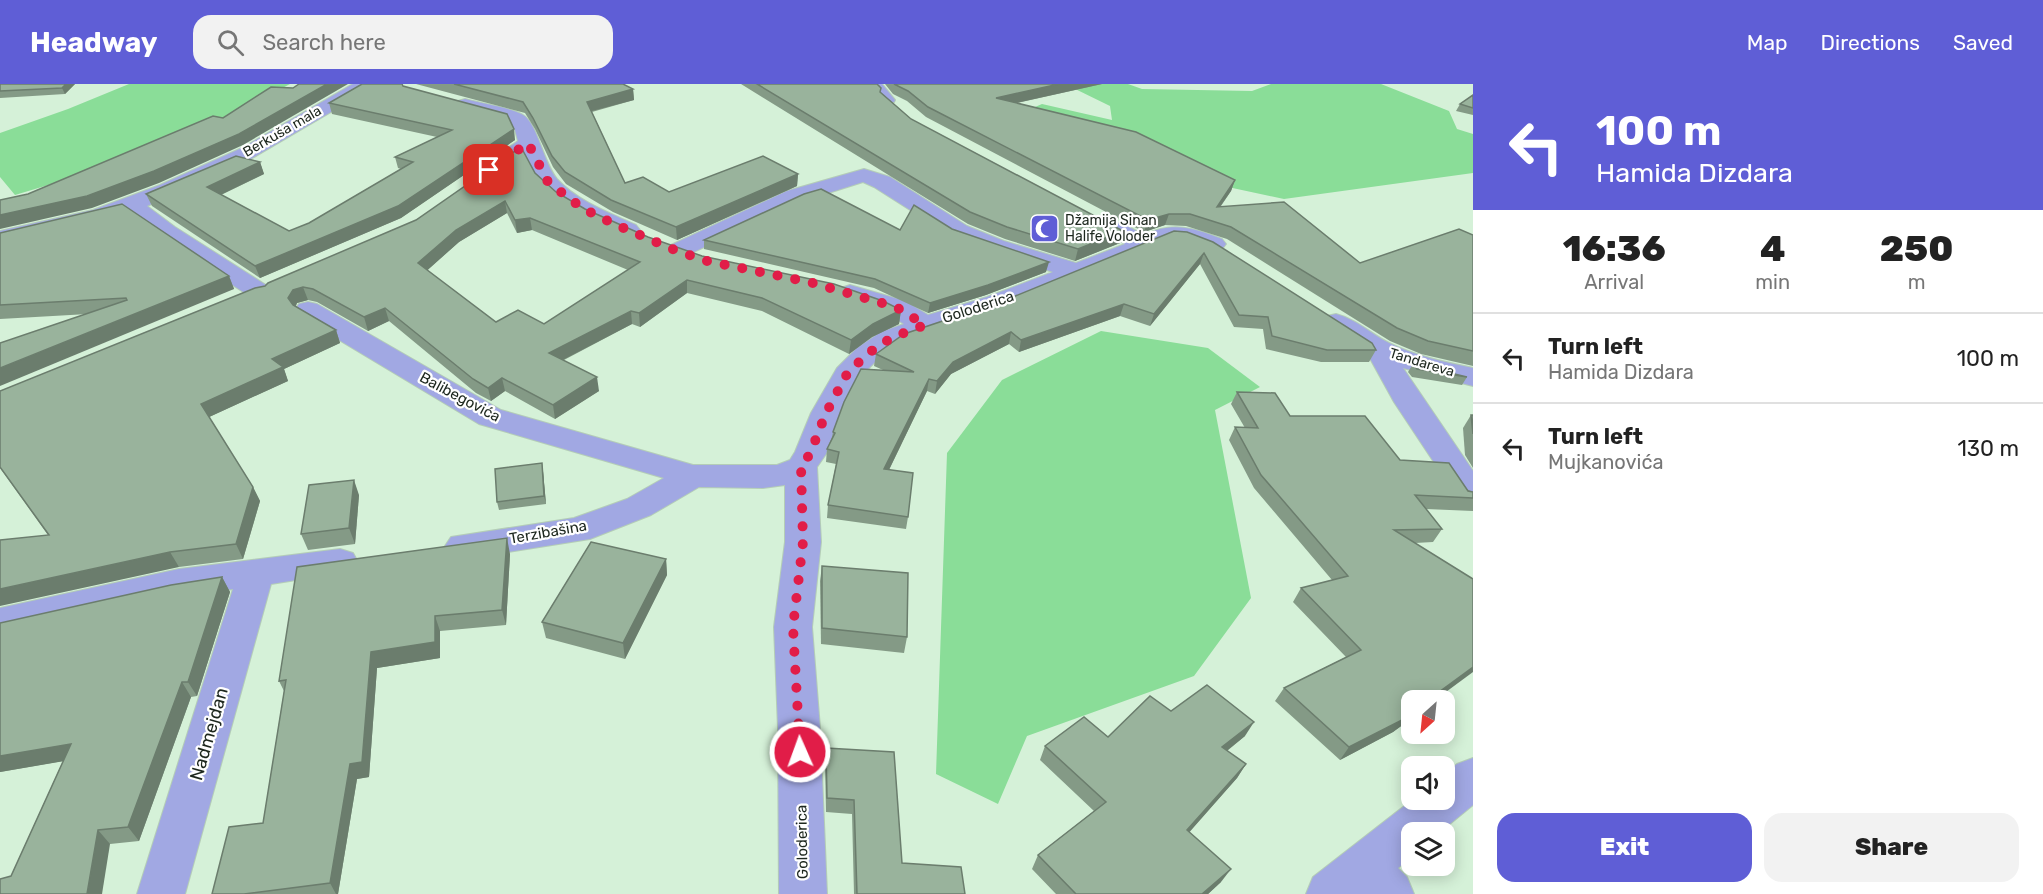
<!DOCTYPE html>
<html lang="en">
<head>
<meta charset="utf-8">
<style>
	body { margin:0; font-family:Rubik,sans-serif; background:#f2f2f2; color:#222; height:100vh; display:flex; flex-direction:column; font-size:22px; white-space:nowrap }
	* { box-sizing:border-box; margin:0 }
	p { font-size:20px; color:#767676 }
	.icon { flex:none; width:33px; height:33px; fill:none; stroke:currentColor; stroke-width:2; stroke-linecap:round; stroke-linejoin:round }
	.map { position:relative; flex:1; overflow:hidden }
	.drawer { display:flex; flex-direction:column; background:#fff; width:570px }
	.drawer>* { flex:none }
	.banner { background:#5f5ed6; color:#fff; overflow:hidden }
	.needle { width:39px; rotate:207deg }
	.buttons { position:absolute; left:1401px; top:606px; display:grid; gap:12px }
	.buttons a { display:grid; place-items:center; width:54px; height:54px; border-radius:12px; background:#fff; box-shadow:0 3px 15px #0003; font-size:30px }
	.pin { position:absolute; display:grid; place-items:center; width:51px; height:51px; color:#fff; margin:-26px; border-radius:12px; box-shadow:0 3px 9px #0006 }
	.me { position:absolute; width:66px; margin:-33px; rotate:358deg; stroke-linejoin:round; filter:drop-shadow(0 0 4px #0008) }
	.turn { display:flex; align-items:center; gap:21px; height:126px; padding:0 24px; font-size:27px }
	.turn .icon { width:78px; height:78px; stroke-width:2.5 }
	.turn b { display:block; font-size:42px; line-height:51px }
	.eta { display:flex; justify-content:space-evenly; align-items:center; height:102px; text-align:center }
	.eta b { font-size:36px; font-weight:800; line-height:42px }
	.action { display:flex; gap:12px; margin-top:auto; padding:12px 24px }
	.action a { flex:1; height:69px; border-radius:18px; background:#5f5ed6; color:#fff; font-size:24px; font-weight:800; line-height:69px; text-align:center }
	.action a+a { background:#f2f2f2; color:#222 }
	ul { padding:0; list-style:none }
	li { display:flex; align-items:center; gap:18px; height:90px; padding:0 24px; border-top:2px solid #e0e0e0 }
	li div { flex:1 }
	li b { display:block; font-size:22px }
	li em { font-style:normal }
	header { display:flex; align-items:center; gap:36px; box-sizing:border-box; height:84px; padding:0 30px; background:#5f5ed6; color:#fff }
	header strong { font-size:28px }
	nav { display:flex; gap:33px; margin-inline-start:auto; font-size:21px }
	.search { width:420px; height:54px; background:#f2f2f2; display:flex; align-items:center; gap:15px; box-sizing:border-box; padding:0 21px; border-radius:18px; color:#767676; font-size:22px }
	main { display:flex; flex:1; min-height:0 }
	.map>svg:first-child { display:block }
	.green { fill:#8add98 }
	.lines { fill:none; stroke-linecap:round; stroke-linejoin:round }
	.lane-casing { stroke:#b4cdb7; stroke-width:2 }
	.street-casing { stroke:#b4cdb7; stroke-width:2 }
	.lane { fill:#a1a8e3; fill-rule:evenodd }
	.street { fill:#a1a8e3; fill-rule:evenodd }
	.wall { fill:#849a86; fill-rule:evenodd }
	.shaded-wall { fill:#6b7d6d }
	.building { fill:#99b39c; stroke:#6b7d6d; stroke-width:1.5; fill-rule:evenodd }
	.route { stroke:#e11d48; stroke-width:10; stroke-dasharray:0 18 }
	.labels { text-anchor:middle; stroke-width:4.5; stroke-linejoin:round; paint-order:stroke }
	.far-street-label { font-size:14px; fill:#1d271e; stroke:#fff }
	.far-poi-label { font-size:14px; fill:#1d271e; stroke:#fff; text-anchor:start }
	.street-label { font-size:15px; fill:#1d271e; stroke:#fff }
	.near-street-label { font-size:18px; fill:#1d271e; stroke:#fff }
</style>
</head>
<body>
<header>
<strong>Headway</strong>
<div class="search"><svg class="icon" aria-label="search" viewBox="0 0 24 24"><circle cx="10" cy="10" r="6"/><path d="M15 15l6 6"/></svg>Search here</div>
<nav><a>Map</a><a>Directions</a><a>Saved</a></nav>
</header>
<main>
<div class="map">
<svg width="1473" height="810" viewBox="0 0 1473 810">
	<rect width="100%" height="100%" fill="#d5f1d8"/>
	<g class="green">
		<path d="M129,0H290L236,29L95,87L15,111L0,93V49L68,25Z"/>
		<path d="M1065,0H1128L1142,5L1252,7L1271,0H1381L1449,27L1457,45L1473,50V89L1284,115L1200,97L1016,31L1042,20L1112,36L1110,22Z"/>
		<path d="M1101,247L1208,264L1260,303L1215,326L1251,514L1194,592L1027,652L998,720L936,690L947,369L1002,296Z"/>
	</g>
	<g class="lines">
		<defs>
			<path id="lane" d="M871,0H882L895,16L894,18H886Z"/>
			<g id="street">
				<path d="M353,0H375L372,4L242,80L147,122L175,143L269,203L273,208L269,213L260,216L251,213L159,153L128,130L84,142L0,161V147L93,126L160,101L244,63Z"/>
				<path d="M465,15C479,19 512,24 523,31C537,39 544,80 557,95C577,117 610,129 636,141L640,146L636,151L628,153L620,151L574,129L540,103L524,71C510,81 495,98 478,93L474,89L478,85L518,57L515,46L510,39L458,25L456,21L458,17Z"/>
				<path d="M864,85L890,93L967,142L1004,157L1076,179L1125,160L1107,150L1103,145L1107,140L1115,138L1123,140L1144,151C1172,137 1195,144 1222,155L1226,160L1222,165C1205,169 1192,156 1175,156C1164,156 1155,165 1144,167L1141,170L1005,225L901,260L877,276L859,294L841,329L826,370L817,383L821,458L812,543L820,644L827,810H779L778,644L774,543L785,458V401L763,404L699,403L651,431L590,455L463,475L451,471L445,462L451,453L574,434L627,415L664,394L479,340L299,232L295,226L299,220L308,218L317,220L501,326L693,381H777L790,376L795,368L811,329L837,284L857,264L881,248L904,240L887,229L841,214L837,209L841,204L850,201L905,217L928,231L987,213L1053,188L988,167L951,152L874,103L863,98L803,117L685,172L677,174L669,172L665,167L669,162L787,107Z"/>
				<path d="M1336,230C1356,235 1371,250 1389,259C1415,272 1445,278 1473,284V302L1403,284L1473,387V422L1461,419L1394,318L1367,269L1327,244L1323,238L1327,232Z"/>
				<path d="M340,465L353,469L358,478L353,487L271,500L185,810H137L233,505L179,513L0,554V524L179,485Z"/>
				<path d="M1473,674V721L1440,748H1412V773L1398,784L1407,793L1414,810H1306L1313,793L1412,716H1444V690L1457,680Z"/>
			</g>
		</defs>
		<use href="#lane" class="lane-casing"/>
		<use href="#street" class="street-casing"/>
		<use href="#lane" class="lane"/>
		<use href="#street" class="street"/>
	</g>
	<g class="wall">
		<path d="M0,0H75L65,10L0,14Z"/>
		<path d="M416,0H623L633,5L634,16L592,28L625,99L669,108L798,90L797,102L677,156L613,128L566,100L553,83L535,45L525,29Z"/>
		<path d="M741,0H877L880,8L911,35L1120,159L1075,177L1005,155L968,140Z"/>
		<path d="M885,0H1102L1017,19L1235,96L1231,107L1221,122L1360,179L1473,151V282L1421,270L1390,257L1227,155L1186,142L1165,141L1144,148L926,33L907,17L893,10Z"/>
		<path d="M404,2L515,56L401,134L260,194L152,122L146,110L260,78L264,90L221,111L289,147L309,139L401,85L398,84L395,73L437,53L332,30L329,19Z"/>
		<path d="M1473,11V31L1456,27L1460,20Z"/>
		<path d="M535,89L556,108L585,125L648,153L702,172L901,226L899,240L872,253L849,270L762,227L687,209L640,243L632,240L564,276L599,307L555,335L505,307L491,317L476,309L389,237L368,247L317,218L308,216L297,219L296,222L336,246L340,259L284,285L288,297L209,333L253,403L260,417L243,475L179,483L48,451L0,384V307L265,202ZM507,129L517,149L532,146L628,186L544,240L496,238L427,186L459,158Z"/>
		<path d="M952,145L1046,188L986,211L928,229L874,204L704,165V156L900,146Z"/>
		<path d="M1174,147L1376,266L1369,278H1321L1266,265L1263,245L1234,243L1200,180L1150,242L1120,232L1019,268L1009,260L951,290L935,310L927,307L889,386L908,433L906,445L827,434L828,421L836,380L826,378L827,365L832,353L833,348L883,286L874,282L876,270Z"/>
		<path d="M0,149L229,192L234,205L88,230L0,235Z"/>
		<path d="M1413,280L1467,293L1462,301L1412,293L1408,288Z"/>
		<path d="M1237,308L1290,332L1400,376L1473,408V427L1426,425L1442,445L1433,458L1415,459L1412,634L1393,648L1340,676L1275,617L1284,604L1346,573L1293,518L1301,504L1332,496L1254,404L1229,356L1235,343L1245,344L1231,320Z"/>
		<path d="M1471,331H1473V384L1465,371L1463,344Z"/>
		<path d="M543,387L546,420L499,426L497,418Z"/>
		<path d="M359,411L355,460L308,466L301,450Z"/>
		<path d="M510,470L506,541L440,547V574L377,584L369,693L357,695L338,810H212L263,739L284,607L279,597Z"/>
		<path d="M666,475L667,491L625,575L546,554L542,538Z"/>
		<path d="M822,482L907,553L904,569L821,560L820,497Z"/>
		<path d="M222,493L230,508L197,612L191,613L139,757L110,760L11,792L63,677L0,688V539Z"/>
		<path d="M1171,627L1245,652L1227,667L1246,680L1237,694L1189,748L1221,798L1208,810H1056L1032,785L1038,771L1094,727L1040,676L1045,662L1108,653Z"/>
		<path d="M826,664L902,779L965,810H854L852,730L826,728L825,678Z"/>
	</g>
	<g class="shaded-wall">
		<path d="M66,0H75L65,10L62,4Z"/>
		<path d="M327,0H348L243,61L159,99L92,124L0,145V131Z"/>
		<path d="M1059,0H1102L994,24L996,14Z"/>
		<path d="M633,5L634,16L588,28L587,18Z"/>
		<path d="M514,45L515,56L401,134L260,194L255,182Z"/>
		<path d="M260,78L264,90L212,115L207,103Z"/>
		<path d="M798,90L797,102L677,156L676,143Z"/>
		<path d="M1235,96L1231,107L1212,134L1217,123Z"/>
		<path d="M505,117L507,129L459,158L421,192L418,179L456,146Z"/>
		<path d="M1169,130L1165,141L1144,148L1148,136Z"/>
		<path d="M530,134L532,146L517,149L515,136Z"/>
		<path d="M1123,147L1120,159L1075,177L1078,165Z"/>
		<path d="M1204,169L1200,180L1150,242L1154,230Z"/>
		<path d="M1049,178L1046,188L986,211L928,229L930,219Z"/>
		<path d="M229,192L234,205L0,302V284Z"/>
		<path d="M687,196V209L640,243L639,229Z"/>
		<path d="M303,203L308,216L297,219L293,227L288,214L293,206Z"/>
		<path d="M1124,220L1120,232L1019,268L1021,256Z"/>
		<path d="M385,224L389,237L368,247L364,233Z"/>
		<path d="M901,226L899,240L872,253L849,270L851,256L873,240Z"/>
		<path d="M631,227L632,240L551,282L549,269Z"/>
		<path d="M336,246L340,259L284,285L288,297L207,334L201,320L272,275Z"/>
		<path d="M1011,248L1009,260L951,290L935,310L937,297L953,278Z"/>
		<path d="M597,293L599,307L555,335L553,321Z"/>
		<path d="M502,294L505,307L491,317L488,304Z"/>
		<path d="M929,295L927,307L883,398L884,385Z"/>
		<path d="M542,379L543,387L546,420L544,412Z"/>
		<path d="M354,396L359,411L355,460L349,444Z"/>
		<path d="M253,403L260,417L243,475L236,460Z"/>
		<path d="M507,454L510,470L506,541L502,526Z"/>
		<path d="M170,468L179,483L0,522V505Z"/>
		<path d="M666,475L667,491L625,575L623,559Z"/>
		<path d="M222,493L230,508L197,612L188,598Z"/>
		<path d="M435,532L440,547V574L377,584L369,693L357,695L338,810H336L330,799L350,680L371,568Z"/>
		<path d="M1473,583V588L1435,616H1428Z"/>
		<path d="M182,598L191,613L139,757L128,743Z"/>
		<path d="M1412,629V634L1393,648L1340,676L1349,663Z"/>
		<path d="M1254,638L1245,652L1214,677L1222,663Z"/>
		<path d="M71,660L82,674L0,688V672Z"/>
		<path d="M1246,680L1237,694L1179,760L1187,746Z"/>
		<path d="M98,746L110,760L102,810H87Z"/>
		<path d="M1231,785L1221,798L1208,810H1202Z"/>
	</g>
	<g class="building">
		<path d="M0,0H66L62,4L0,7Z"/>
		<path d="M299,0H327L239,50L154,87L87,112L0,131V116L28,110L213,32L223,34L271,3L293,4Z"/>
		<path d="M362,0H402L403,2L507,30L514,45L398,122L255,182L146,110L236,72L260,78L207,103L289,147L309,139L413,78L395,73L452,46L329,19Z"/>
		<path d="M454,0H623L633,5L587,18L625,99L643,93L669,108L763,72L798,90L676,143L611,116L565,88L552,72L533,34L523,18Z"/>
		<path d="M757,0H877L881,4L880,8L911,35L1123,147L1078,165L1007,143L970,128Z"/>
		<path d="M894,0H1059L996,14L1136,48L1235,96L1217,123L1284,118L1360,179L1459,145L1473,151V267L1428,257L1397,244L1231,143L1190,130H1169L1148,136L928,23L908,7Z"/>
		<path d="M1473,11V24L1460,20Z"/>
		<path d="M521,63L535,89L556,108L585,125L648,153L702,172L834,200L883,217L901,226L873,240L851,256L762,214L687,196L639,229L631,227L549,269L597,293L553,321L502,294L488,304L473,295L385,224L364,233L313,205L303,203L293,206L288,214L293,221L336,246L272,275L283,283L201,320L253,403L236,460L170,468L0,505V456L49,451L0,383V307L255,204L265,202L268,199L416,136ZM505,117L515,136L530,134L640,178L544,240L518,226L496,238L418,179L456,146Z"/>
		<path d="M821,105L900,146L914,121L952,145L1049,178L988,201L930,219L875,195L704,156L804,110Z"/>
		<path d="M122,120L229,192L0,284V259L127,216L126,214L0,221V149Z"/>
		<path d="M1174,147L1187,148L1213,158L1372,259L1376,266H1327L1272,252L1268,233L1239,231L1204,169L1154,230L1124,220L1021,256L1011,248L953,278L937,297L929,295L884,385L913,389L908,433L828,421L839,368L827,365L835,349L833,348L844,318L861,285L914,288L876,270L904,250L1008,215Z"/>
		<path d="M1413,280L1467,293L1417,285Z"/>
		<path d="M1237,308L1275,309L1290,332H1365L1400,376L1449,379L1468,407L1473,408V414L1415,411L1442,445L1394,446L1473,495V583L1428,616H1412V629L1404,635L1349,663L1284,604L1361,566L1301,504L1348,492L1261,391L1235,343L1258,344Z"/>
		<path d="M1471,331H1473V350Z"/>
		<path d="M542,379L544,412L497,418L495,385Z"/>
		<path d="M354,396L349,444L301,450L309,401Z"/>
		<path d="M507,454L502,526L435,532V558L371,568L362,678L350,680L330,799L244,810H212L229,743L263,739L286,596L279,597L297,483Z"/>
		<path d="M591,458L666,475L623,559L542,538Z"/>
		<path d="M822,482L908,489L907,553L822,544Z"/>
		<path d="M222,493L188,598H182L128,743L98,746L87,810H0V795L11,792L71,660L0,672V539L171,501Z"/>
		<path d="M1207,601L1254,638L1222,663L1246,680L1187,746L1231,785L1202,810H1076L1038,771L1106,718L1045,662L1084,633L1108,653L1150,612L1171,627Z"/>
		<path d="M826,664L894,668L902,779L961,783L965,810H857L854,716L827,714Z"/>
	</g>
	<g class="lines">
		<path class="route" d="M489,86L528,59L548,98L582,124L612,139L677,167L707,177L809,198L896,223L925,241L891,254L867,270L847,290L826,329L810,370L801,382L803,458L793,543L800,668"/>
	</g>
	<defs>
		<symbol id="mosque-square" viewBox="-11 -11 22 22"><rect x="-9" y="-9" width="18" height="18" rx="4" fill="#5f5ed6" stroke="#fff"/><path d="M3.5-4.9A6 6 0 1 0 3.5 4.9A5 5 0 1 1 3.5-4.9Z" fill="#fff"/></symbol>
	</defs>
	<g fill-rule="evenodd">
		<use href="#mosque-square" x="1028" y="128" width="33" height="33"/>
	</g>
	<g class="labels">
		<g class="far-street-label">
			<text transform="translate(282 47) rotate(-30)" y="5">Berkuša mala</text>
			<text transform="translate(1422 278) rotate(17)" y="5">Tandareva</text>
		</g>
		<g class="far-poi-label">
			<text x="1065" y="141">Džamija Sinan<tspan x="1065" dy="16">Halife Voloder</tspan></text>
		</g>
		<g class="street-label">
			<text transform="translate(978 223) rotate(-18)" y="5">Goloderica</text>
			<text transform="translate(460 313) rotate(28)" y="5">Balibegovića</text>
			<text transform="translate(548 448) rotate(-10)" y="5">Terzibašina</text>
			<text transform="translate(802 758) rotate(-91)" y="5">Goloderica</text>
		</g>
		<g class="near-street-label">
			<text transform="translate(209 650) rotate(-74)" y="6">Nadmejdan</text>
		</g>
	</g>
</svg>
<div class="buttons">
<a><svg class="needle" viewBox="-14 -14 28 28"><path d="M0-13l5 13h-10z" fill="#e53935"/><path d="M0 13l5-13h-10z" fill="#767676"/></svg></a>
<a><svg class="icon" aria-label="sound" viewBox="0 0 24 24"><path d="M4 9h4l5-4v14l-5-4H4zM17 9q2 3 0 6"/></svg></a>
<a><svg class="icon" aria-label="layers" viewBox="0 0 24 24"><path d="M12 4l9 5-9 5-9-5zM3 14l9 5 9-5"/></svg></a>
</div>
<div class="pin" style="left:489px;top:86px;background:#d93025"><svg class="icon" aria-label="arrive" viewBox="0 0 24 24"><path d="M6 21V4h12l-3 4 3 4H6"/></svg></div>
<svg class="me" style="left:800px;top:668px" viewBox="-20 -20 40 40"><circle r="17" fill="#e11d48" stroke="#fff" stroke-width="3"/><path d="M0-11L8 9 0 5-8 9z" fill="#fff"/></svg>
</div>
<section class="drawer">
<div class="banner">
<div class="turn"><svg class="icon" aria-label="left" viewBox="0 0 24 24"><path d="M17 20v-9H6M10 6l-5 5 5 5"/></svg><div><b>100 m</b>Hamida Dizdara</div></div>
</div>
<div class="eta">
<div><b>16:36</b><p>Arrival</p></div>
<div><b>4</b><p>min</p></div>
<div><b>250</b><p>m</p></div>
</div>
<ul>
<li><svg class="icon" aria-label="left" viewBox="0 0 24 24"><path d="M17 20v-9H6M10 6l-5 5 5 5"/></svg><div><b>Turn left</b><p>Hamida Dizdara</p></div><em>100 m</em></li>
<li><svg class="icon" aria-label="left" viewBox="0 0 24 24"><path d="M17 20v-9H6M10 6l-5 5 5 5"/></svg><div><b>Turn left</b><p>Mujkanovića</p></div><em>130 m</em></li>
</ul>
<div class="action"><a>Exit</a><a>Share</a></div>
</section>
</main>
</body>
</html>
